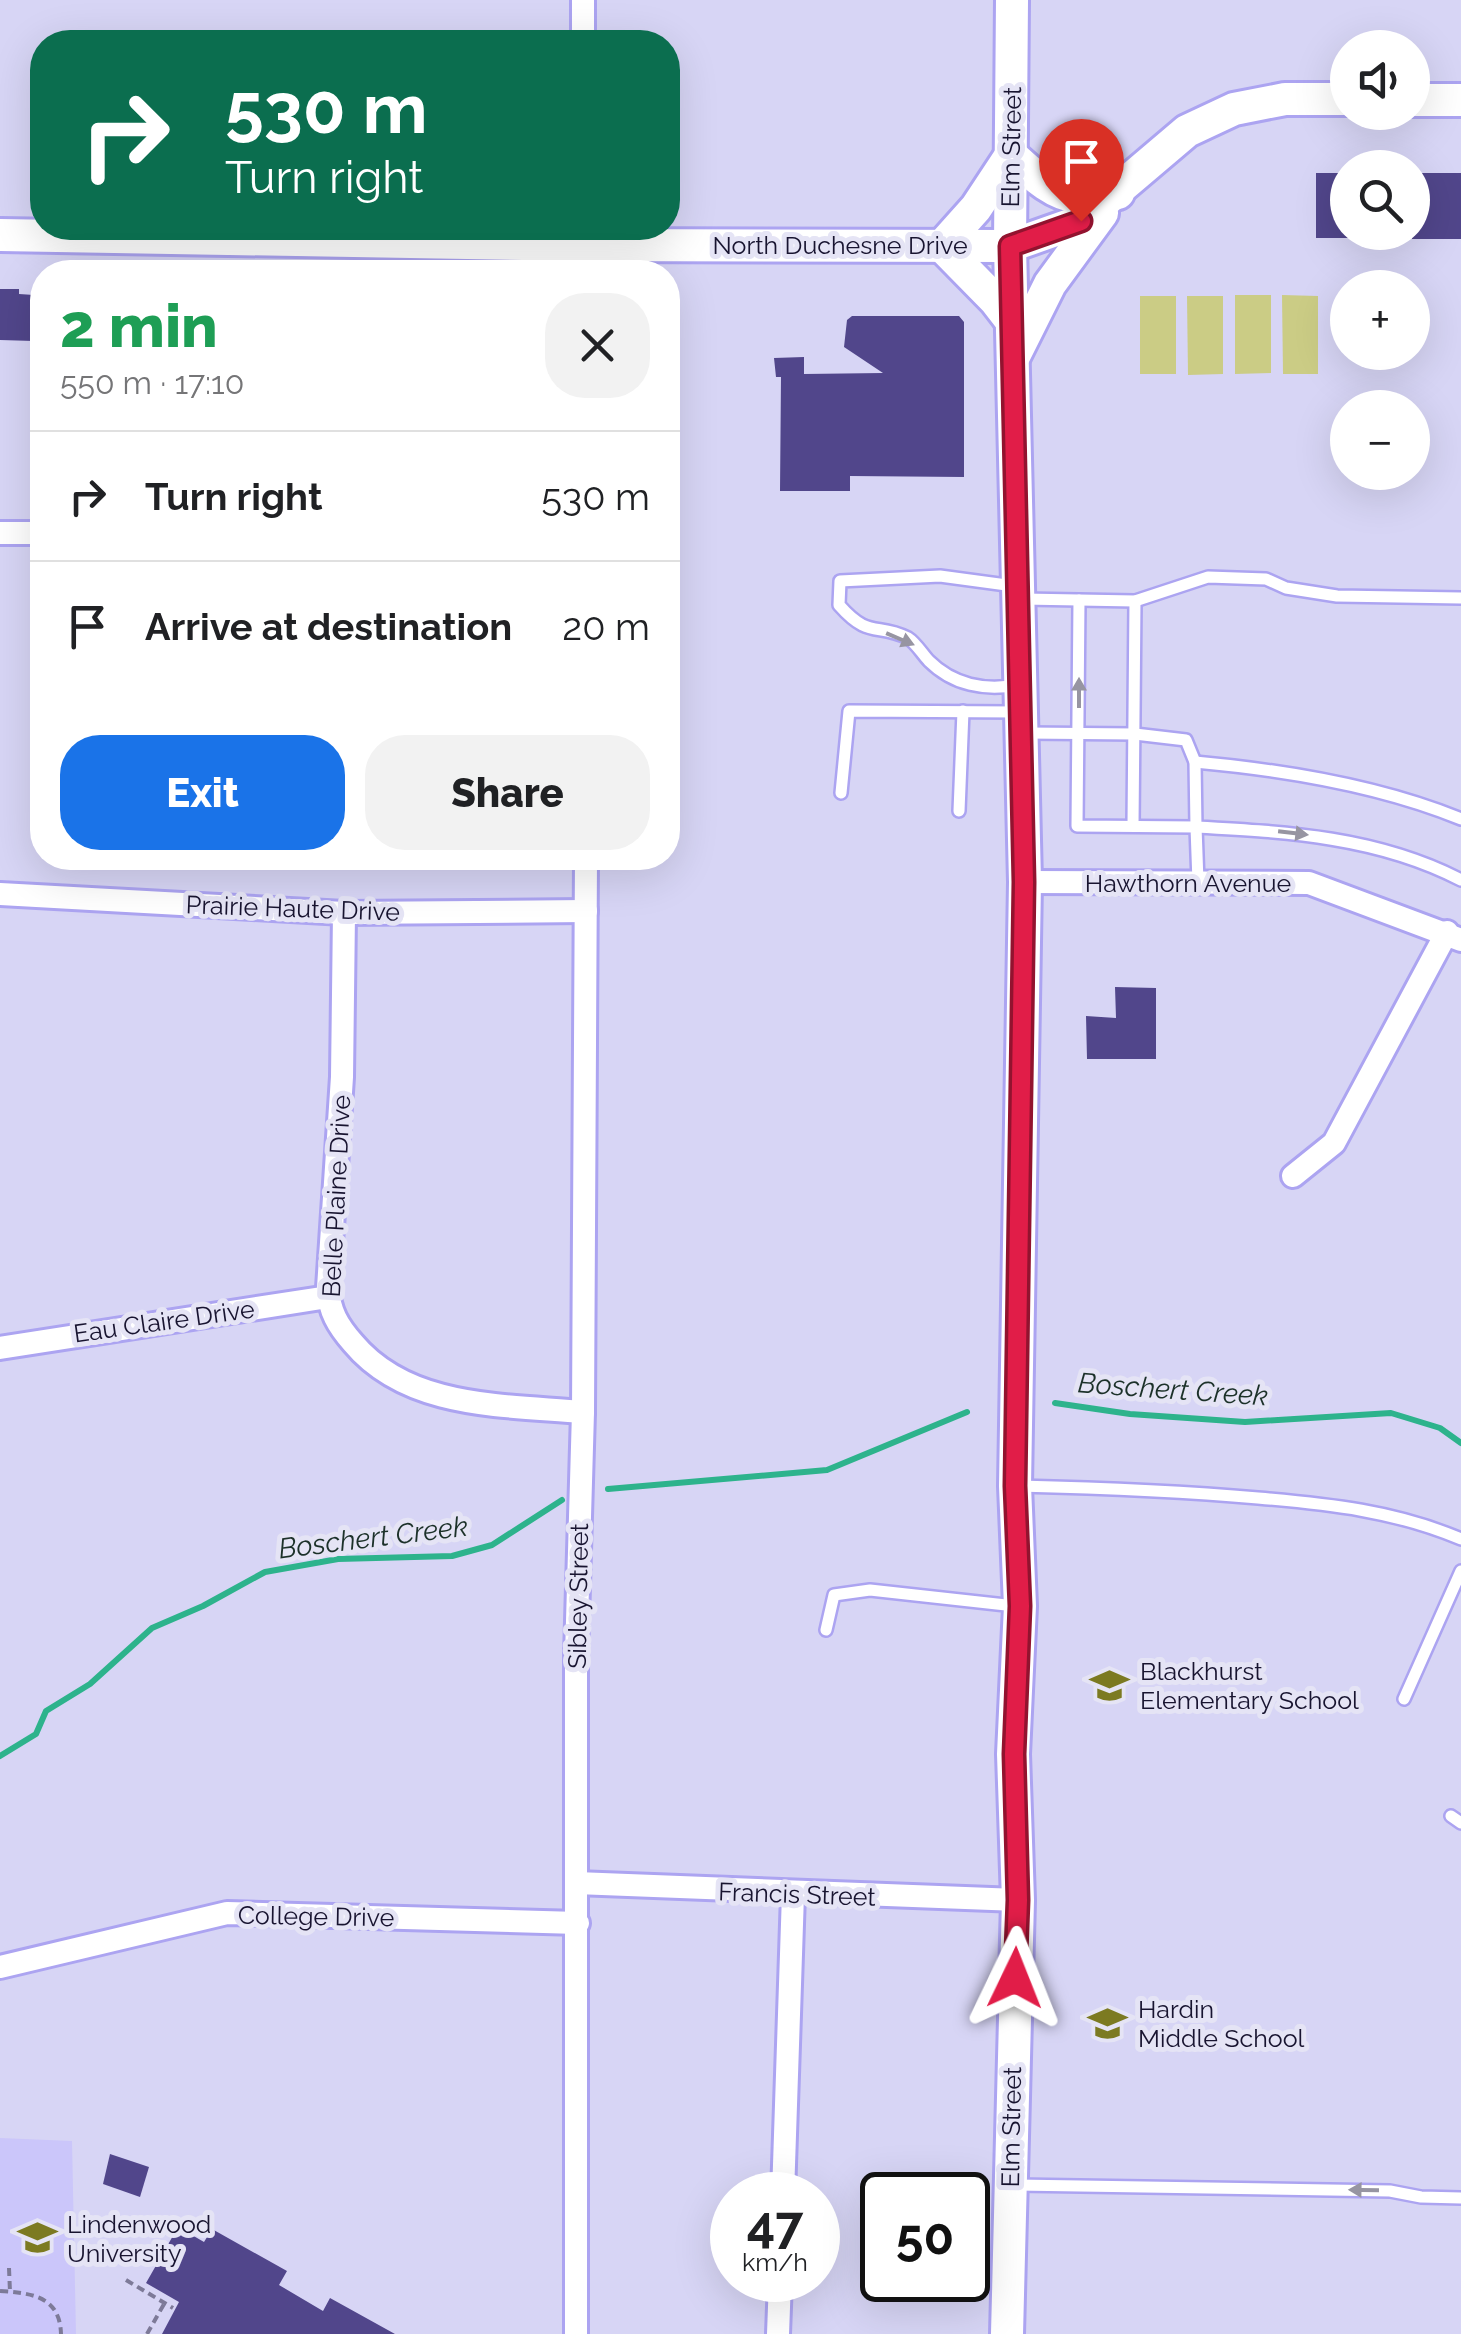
<!DOCTYPE html>
<html lang="en">
<head>
<meta charset="utf-8">
<style>
	body { margin:0; font-family:Raleway,sans-serif; background:#f2f2f2; color:#202124; height:100vh; display:flex; flex-direction:column; font-size:38px; white-space:nowrap }
	* { box-sizing:border-box; margin:0 }
	p { font-size:32px; color:#757577 }
	.icon { flex:none; width:55px; height:55px; fill:none; stroke:currentColor; stroke-width:2; stroke-linecap:round; stroke-linejoin:round }
	.map { position:relative; flex:1; overflow:hidden }
	.drawer { position:absolute; left:30px; top:260px; width:650px; height:610px; display:flex; flex-direction:column; background:#fff; border-radius:40px; box-shadow:0 10px 40px #0002 }
	.drawer>* { flex:none }
	.guide { position:absolute; left:30px; top:30px; width:650px; height:210px; border-radius:40px; box-shadow:0 10px 40px #0002; background:#0b6e4f; color:#fff; overflow:hidden }
	.controls { position:absolute; left:1330px; top:30px; display:grid; gap:20px }
	.controls a { display:grid; place-items:center; width:100px; height:100px; border-radius:50%; background:#fff; box-shadow:0 10px 40px #0002; font-size:50px }
	.speed { position:absolute; left:710px; top:2172px; display:flex; gap:20px; font-size:50px; font-weight:700; text-align:center }
	.speed>* { display:grid; place-content:center; width:130px; height:130px; border-radius:50%; background:#fff; box-shadow:0 10px 40px #0002; line-height:1 }
	.speed small { font-size:25px; font-weight:400 }
	.speed .limit { border:5px solid #111; border-radius:15px; background:#fff; color:#111 }
	.pin { position:absolute; display:grid; place-items:center; width:85px; height:85px; color:#fff; margin:-102px -42px; border-radius:50% 50% 50% 0; rotate:-45deg; box-shadow:0 0 10px #0007 }
	.pin .icon { rotate:45deg }
	.me { position:absolute; width:110px; margin:-55px; rotate:2deg; stroke-linejoin:round; filter:drop-shadow(0 0 8px #0008) }
	.turn { display:flex; align-items:center; gap:35px; height:210px; padding:0 30px; font-size:45px }
	.turn .icon { width:130px; height:130px; stroke-width:2.5 }
	.turn b { display:block; font-size:70px; line-height:85px }
	.round { display:grid; place-items:center; flex:none; width:105px; height:105px; border-radius:40px; background:#f2f2f2 }
	.headline { display:flex; align-items:center; justify-content:space-between; height:170px; padding:0 30px }
	h1 { font-size:60px; font-weight:800; line-height:75px; color:#1e9e55 }
	.button { display:flex; gap:20px; margin-top:auto; padding:20px 30px }
	.button a { flex:1; height:115px; border-radius:40px; background:#1a73e8; color:#fff; font-size:40px; font-weight:800; line-height:115px; text-align:center }
	.button a+a { background:#f2f2f2; color:#202124 }
	ul { padding:0; list-style:none }
	li { display:flex; align-items:center; gap:30px; height:130px; padding:0 30px; border-top:2px solid #e0e0e0 }
	li div { flex:1 }
	li b { display:block; font-size:38px }
	li em { font-style:normal }
	.map>svg:first-child { display:block }
	.built { fill:#cbc6fa }
	.green { fill:#cbcc85 }
	.lines { fill:none; stroke-linecap:round; stroke-linejoin:round }
	.stream { stroke:#2db38c; stroke-width:6 }
	.building { fill:#51468b }
	.lane-casing { stroke:#aca4f1; stroke-width:16 }
	.street-casing { stroke:#aca4f1; stroke-width:28 }
	.secondary-casing { stroke:#aca4f1; stroke-width:38 }
	.path { stroke:#7d7a98; stroke-width:4; stroke-dasharray:8 5; stroke-linecap:butt }
	.lane { stroke:#fff; stroke-width:11 }
	.street { stroke:#fff; stroke-width:22 }
	.secondary { stroke:#fff; stroke-width:32 }
	.oneway { fill:#9795a2 }
	.route-casing { stroke:#92132f; stroke-width:25 }
	.route { stroke:#e11d48; stroke-width:18 }
	.labels { text-anchor:middle; stroke-width:10; stroke-linejoin:round; paint-order:stroke }
	.street-label { font-size:25px; fill:#181430; stroke:#e5e4f5 }
	.poi-label { font-size:25px; fill:#181430; stroke:#e5e4f5; text-anchor:start }
	.water-label { font-size:28px; font-style:italic; fill:#1c3129; stroke:#e5e4f5 }
</style>
</head>
<body>
<div class="map">
<svg width="1461" height="2334" viewBox="0 0 1461 2334">
	<rect width="100%" height="100%" fill="#d7d5f5"/>
	<path class="built" d="M0,2138L72,2141L76,2334H0Z"/>
	<g class="green">
		<path d="M1235,295H1271V373L1235,374Z"/>
		<path d="M1282,295L1318,296V374H1283Z"/>
		<rect x="1140" y="296" width="36" height="78"/>
		<path d="M1187,296H1223V374L1188,375Z"/>
	</g>
	<g class="lines">
		<g class="stream">
			<path d="M1055,1403L1130,1414L1245,1422L1391,1413L1440,1428L1461,1443"/>
			<path d="M608,1489L827,1470L967,1412"/>
			<path d="M0,1756L36,1734L46,1711L90,1684L152,1628L203,1606L265,1572L338,1559L452,1556L492,1545L562,1500"/>
		</g>
	</g>
	<g class="building">
		<rect x="1316" y="173" width="32" height="65"/>
		<rect x="1412" y="173" width="49" height="66"/>
		<path d="M0,289H19V294L34,295V341L0,340Z"/>
		<path d="M852,316H959L964,322V477L850,476V491H780L781,377H776L774,358L804,357V374L883,373L844,347L847,320Z"/>
		<path d="M1115,987L1156,988V1059H1087L1086,1016L1116,1018Z"/>
		<path d="M110,2154L149,2167L140,2197L103,2184Z"/>
		<path d="M178,2227L204,2242L212,2229L287,2271L279,2285L323,2311L330,2298L395,2334H162L179,2302L146,2283Z"/>
	</g>
	<g class="lines">
		<defs>
			<g id="lane">
				<path d="M1014,586L940,576L840,581L839,605C870,640 876,622 908,638C916,643 923,655 929,661C953,685 985,691 1017,685"/>
				<path d="M1023,599L1135,601L1208,577L1266,579L1286,588L1337,596L1461,598"/>
				<path d="M1079,600L1077,826L1196,827L1198,882"/>
				<path d="M1026,733L1135,734L1186,740L1195,762L1196,827C1288,832 1378,837 1461,880"/>
				<path d="M1195,762C1284,770 1378,785 1461,819"/>
				<path d="M841,793L849,711L1017,712"/>
				<path d="M959,811L963,711"/>
				<path d="M1133,826L1135,601"/>
				<path d="M1019,1486C1099,1488 1178,1491 1258,1498C1329,1504 1395,1511 1461,1539"/>
				<path d="M826,1630L834,1595L870,1590L1015,1606"/>
				<path d="M1404,1699L1461,1571"/>
				<path d="M1451,1816L1461,1823"/>
				<path d="M1016,2185L1390,2191L1421,2197L1461,2198"/>
			</g>
			<g id="street">
				<path d="M583,0V42"/>
				<path d="M585,228V272"/>
				<path d="M0,533H42"/>
				<path d="M1025,882L1309,883L1461,940"/>
				<path d="M0,894L344,913L586,911"/>
				<path d="M344,913L342,1077L328,1288C329,1311 338,1326 353,1343C408,1409 504,1405 583,1412"/>
				<path d="M1293,1176L1334,1143L1447,932"/>
				<path d="M0,1348L328,1297"/>
				<path d="M576,1883L1018,1900"/>
				<path d="M0,1967L227,1913L578,1923"/>
				<path d="M783,2195L793,1894"/>
				<path d="M576,2334V1656L583,1412L586,858"/>
				<path d="M778,2334L780,2280"/>
			</g>
			<g id="secondary">
				<path d="M1412,100H1461"/>
				<path d="M0,235L585,245L1010,246L1081,221L1187,131L1234,109L1285,99H1348"/>
				<path d="M942,246L976,208L1011,155C1029,171 1052,195 1078,197C1090,198 1106,194 1118,193"/>
				<path d="M942,246L995,300L1012,322"/>
				<path d="M1015,354L1050,284L1102,213"/>
				<path d="M1007,2334L1018,1900L1013,1754L1020,1606L1015,1486L1025,882L1010,246L1012,0"/>
			</g>
		</defs>
		<use href="#lane" class="lane-casing"/>
		<use href="#street" class="street-casing"/>
		<use href="#secondary" class="secondary-casing"/>
		<g class="path">
			<path d="M9,2268L10,2292"/>
			<path d="M126,2280L173,2308"/>
			<path d="M0,2291C31,2293 60,2296 61,2334"/>
			<path d="M147,2334L164,2304"/>
		</g>
		<use href="#lane" class="lane"/>
		<use href="#street" class="street"/>
		<use href="#secondary" class="secondary"/>
	</g>
	<defs><path id="oneway-solid" d="M-6-.8H1V-3.2L6.5 0L1 3.2V.8H-6Z" transform="scale(2.5)"/></defs>
	<g class="oneway">
		<use href="#oneway-solid" transform="translate(900 639) rotate(23)"/>
		<use href="#oneway-solid" transform="translate(1079 693) rotate(-90)"/>
		<use href="#oneway-solid" transform="translate(1293 833) rotate(7)"/>
		<use href="#oneway-solid" transform="translate(1364 2190) rotate(-179)"/>
	</g>
	<g class="lines">
		<defs>
			<path id="route" d="M1015,1978L1018,1900L1014,1754L1020,1606L1015,1486L1024,882L1010,246L1081,221"/>
		</defs>
		<use href="#route" class="route-casing"/>
		<use href="#route" class="route"/>
	</g>
	<defs>
		<symbol id="school-bare" viewBox="-9 -9 18 18"><path d="M0-5L7-2L0 1L-7-2ZM-4 1L0 2.5L4 1V4Q0 6-4 4Z" fill="#7c7a21" stroke="#e5e4f5" stroke-width="2.5" paint-order="stroke"/></symbol>
		<symbol id="university-bare" viewBox="-9 -9 18 18"><path d="M0-5L7-2L0 1L-7-2ZM-4 1L0 2.5L4 1V4Q0 6-4 4Z" fill="#7c7a21" stroke="#e5e4f5" stroke-width="2.5" paint-order="stroke"/></symbol>
	</defs>
	<g fill-rule="evenodd">
		<use href="#school-bare" x="1082" y="1658" width="55" height="55"/>
		<use href="#school-bare" x="1080" y="1996" width="55" height="55"/>
		<use href="#university-bare" x="10" y="2210" width="55" height="55"/>
	</g>
	<g class="labels">
		<g class="street-label">
			<text transform="translate(1011 147) rotate(-89)" y="9">Elm Street</text>
			<text x="840" y="254">North Duchesne Drive</text>
			<text x="1188" y="892">Hawthorn Avenue</text>
			<text transform="translate(293 908) rotate(2)" y="9">Prairie Haute Drive</text>
			<text transform="translate(336 1196) rotate(-87)" y="9">Belle Plaine Drive</text>
			<text transform="translate(164 1321) rotate(-8)" y="9">Eau Claire Drive</text>
			<text transform="translate(578 1596) rotate(-89)" y="9">Sibley Street</text>
			<text transform="translate(797 1894) rotate(2)" y="9">Francis Street</text>
			<text transform="translate(316 1916) rotate(1)" y="9">College Drive</text>
			<text transform="translate(1011 2127) rotate(-89)" y="9">Elm Street</text>
		</g>
		<g class="poi-label">
			<text x="1140" y="1680">Blackhurst<tspan x="1140" dy="29">Elementary School</tspan></text>
			<text x="1138" y="2018">Hardin<tspan x="1138" dy="29">Middle School</tspan></text>
			<text x="67" y="2233">Lindenwood<tspan x="67" dy="29">University</tspan></text>
		</g>
		<g class="water-label">
			<text transform="translate(1173 1389) rotate(4)" y="10">Boschert Creek</text>
			<text transform="translate(373 1537) rotate(-7)" y="10">Boschert Creek</text>
		</g>
	</g>
</svg>
<div class="controls">
<a><svg class="icon" aria-label="sound" viewBox="0 0 24 24"><path d="M4 9h4l5-4v14l-5-4H4zM17 9q2 3 0 6"/></svg></a>
<a><svg class="icon" aria-label="search" viewBox="0 0 24 24"><circle cx="10" cy="10" r="6"/><path d="M15 15l6 6"/></svg></a>
<a>+</a>
<a>−</a>
</div>
<div class="speed"><div>47<small>km/h</small></div><div class="limit">50</div></div>
<div class="pin" style="left:1081px;top:221px;background:#d93025"><svg class="icon" aria-label="arrive" viewBox="0 0 24 24"><path d="M6 21V4h12l-3 4 3 4H6"/></svg></div>
<svg class="me" style="left:1015px;top:1978px" viewBox="-20 -20 40 40"><path d="M0-17L14 15 0 8-14 15z" fill="#e11d48" stroke="#fff" stroke-width="4"/></svg>
<div class="guide">
<div class="turn"><svg class="icon" aria-label="right" viewBox="0 0 24 24"><path d="M7 20v-9h11M14 6l5 5-5 5"/></svg><div><b>530 m</b>Turn right</div></div>
</div>
<section class="drawer">
<div class="headline"><div><h1>2 min</h1><p>550 m · 17:10</p></div><a class="round"><svg class="icon" aria-label="close" viewBox="0 0 24 24"><path d="M6 6l12 12M18 6L6 18"/></svg></a></div>
<ul>
<li><svg class="icon" aria-label="right" viewBox="0 0 24 24"><path d="M7 20v-9h11M14 6l5 5-5 5"/></svg><div><b>Turn right</b></div><em>530 m</em></li>
<li><svg class="icon" aria-label="arrive" viewBox="0 0 24 24"><path d="M6 21V4h12l-3 4 3 4H6"/></svg><div><b>Arrive at destination</b></div><em>20 m</em></li>
</ul>
<div class="button"><a>Exit</a><a>Share</a></div>
</section>
</div>
</body>
</html>
